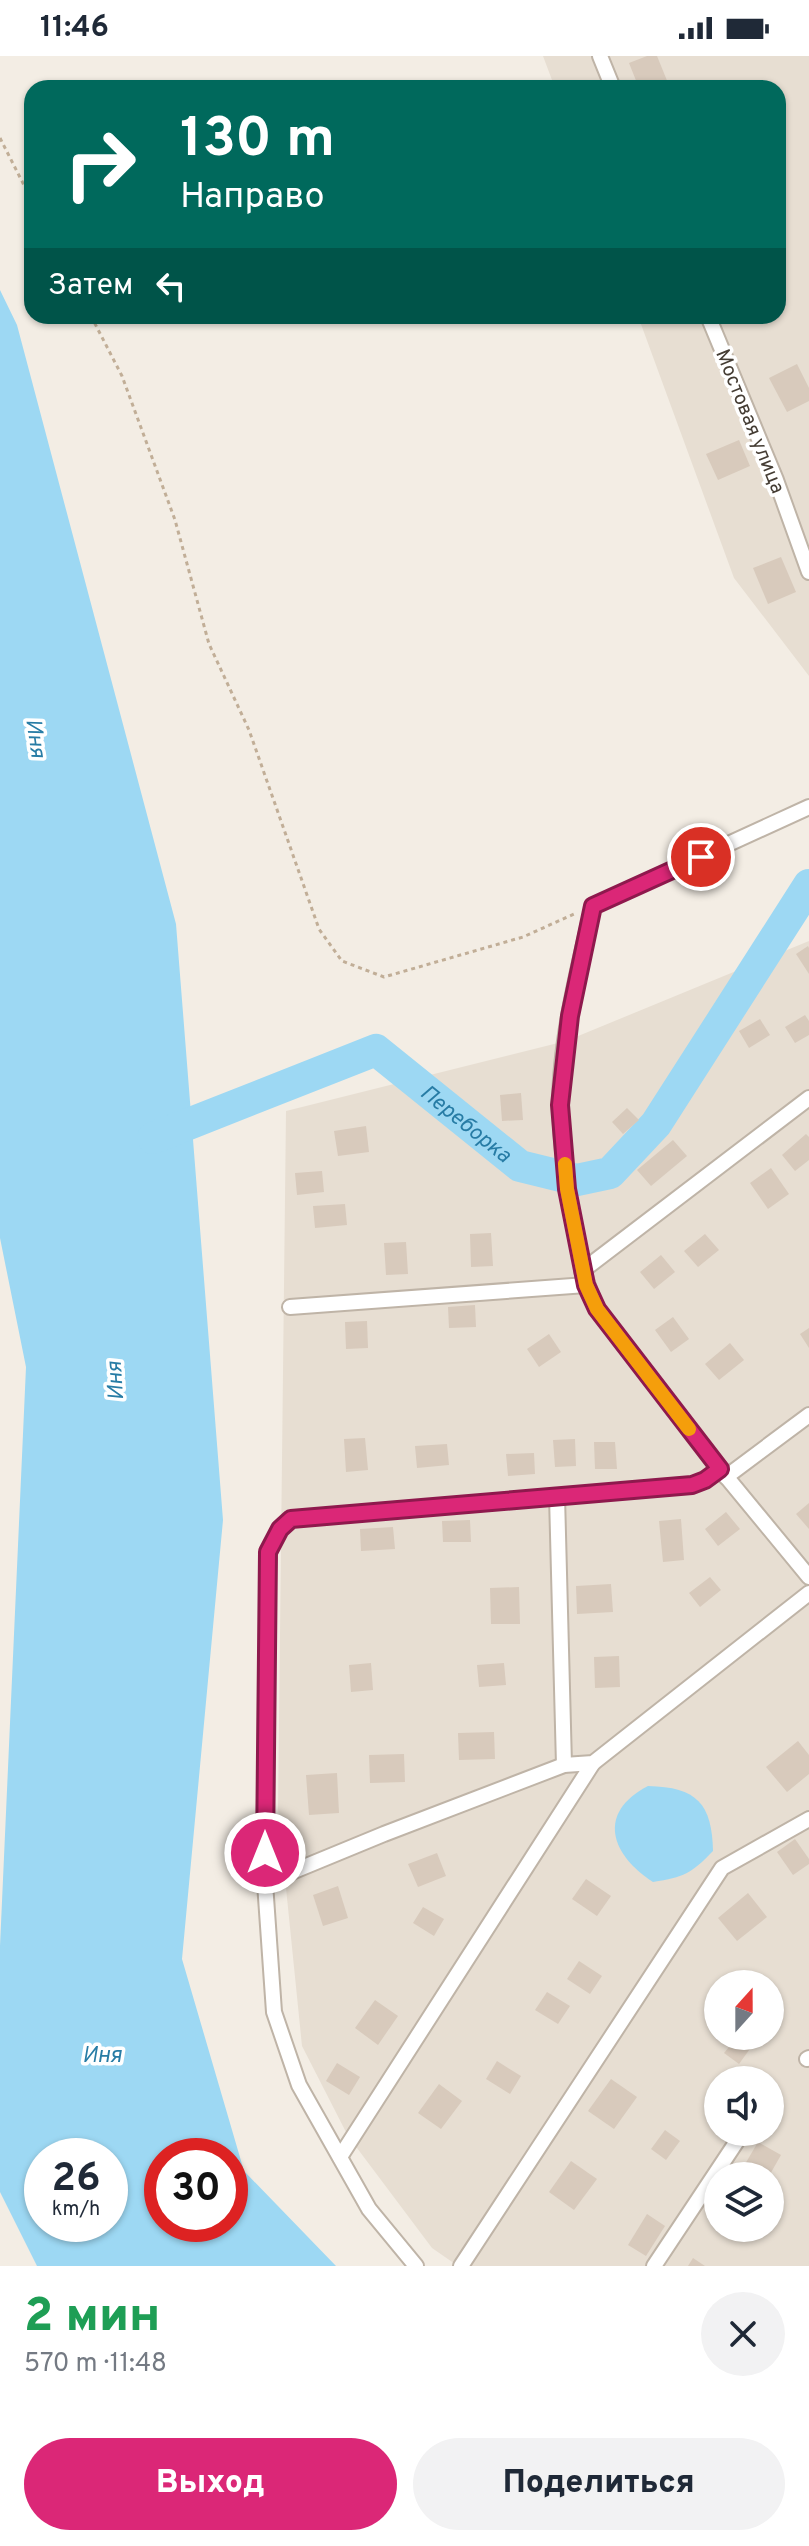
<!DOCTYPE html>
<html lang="ru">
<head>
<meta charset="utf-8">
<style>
	body { margin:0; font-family:Overpass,sans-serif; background:#f2f2f3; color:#1f2937; height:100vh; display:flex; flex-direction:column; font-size:30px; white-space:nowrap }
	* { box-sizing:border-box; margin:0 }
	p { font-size:26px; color:#747a83 }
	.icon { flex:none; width:44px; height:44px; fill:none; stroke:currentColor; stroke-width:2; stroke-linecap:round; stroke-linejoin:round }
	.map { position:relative; height:2210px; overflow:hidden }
	.sheet { display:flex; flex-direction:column; background:#fff; flex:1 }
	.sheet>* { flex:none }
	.hud { position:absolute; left:24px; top:24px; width:762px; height:244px; border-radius:24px; box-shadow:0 2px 6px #0004; background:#00695c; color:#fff; overflow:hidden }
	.needle { width:52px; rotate:21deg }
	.buttons { position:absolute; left:704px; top:1914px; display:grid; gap:16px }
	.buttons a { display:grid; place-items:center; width:80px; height:80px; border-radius:50%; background:#fff; box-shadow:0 2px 6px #0004; font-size:40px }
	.speed { position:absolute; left:24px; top:2082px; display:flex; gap:16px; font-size:40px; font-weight:700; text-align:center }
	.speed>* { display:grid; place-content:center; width:104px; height:104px; border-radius:50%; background:#fff; box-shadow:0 2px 6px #0004; line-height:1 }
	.speed small { font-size:20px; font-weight:400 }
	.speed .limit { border:12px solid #d22; background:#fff; color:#111 }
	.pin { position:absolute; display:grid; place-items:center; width:68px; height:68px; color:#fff; margin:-34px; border:4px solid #fff; border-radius:50%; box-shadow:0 2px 8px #0007 }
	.me { position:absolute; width:88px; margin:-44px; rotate:0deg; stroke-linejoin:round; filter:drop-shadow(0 0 6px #0008) }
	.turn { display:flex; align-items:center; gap:28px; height:168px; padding:0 24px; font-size:36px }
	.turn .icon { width:104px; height:104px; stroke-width:2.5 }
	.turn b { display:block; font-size:56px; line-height:68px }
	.then { display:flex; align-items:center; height:76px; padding:0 24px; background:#0003; gap:16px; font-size:30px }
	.round { display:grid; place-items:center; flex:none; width:84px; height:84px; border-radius:42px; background:#f2f2f3 }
	.summary { display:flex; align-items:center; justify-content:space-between; height:136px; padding:0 24px }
	h1 { font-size:48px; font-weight:800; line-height:60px; color:#1e9e55 }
	.action { display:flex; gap:16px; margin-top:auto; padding:16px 24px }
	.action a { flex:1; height:92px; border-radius:48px; background:#db2777; color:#fff; font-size:32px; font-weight:800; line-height:92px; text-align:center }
	.action a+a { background:#f2f2f3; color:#1f2937 }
	.status { display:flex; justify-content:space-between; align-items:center; height:56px; padding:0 40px; background:#fff; direction:ltr }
	.status svg { height:22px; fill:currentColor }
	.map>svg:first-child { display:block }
	.residential { fill:#e7ded2; fill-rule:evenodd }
	.water { fill:#9dd8f3; fill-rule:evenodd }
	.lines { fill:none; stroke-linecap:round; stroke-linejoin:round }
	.river { stroke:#9dd8f3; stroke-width:32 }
	.building { fill:#d8cabc }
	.street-casing { stroke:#bfb4a7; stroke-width:18 }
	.path { stroke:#c1ae97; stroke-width:3; stroke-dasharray:4 4; stroke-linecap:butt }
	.street { stroke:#fff; stroke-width:14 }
	.route-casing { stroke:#8e194d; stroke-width:20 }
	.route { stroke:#db2777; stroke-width:14 }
	.slow { stroke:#f59e0b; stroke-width:14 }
	.labels { text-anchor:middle; stroke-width:7; stroke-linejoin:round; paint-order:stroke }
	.street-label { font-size:20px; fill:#453d34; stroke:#fff }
	.water-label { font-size:22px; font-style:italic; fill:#277ca5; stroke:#fff }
</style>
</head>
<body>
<div class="status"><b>11:46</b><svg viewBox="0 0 49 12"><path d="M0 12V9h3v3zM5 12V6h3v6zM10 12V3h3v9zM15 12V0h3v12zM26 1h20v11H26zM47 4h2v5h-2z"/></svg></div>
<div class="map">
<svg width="809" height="2210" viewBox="0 0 809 2210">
	<rect width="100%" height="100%" fill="#f3ede4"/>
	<g class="residential">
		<path d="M543,0H809V620L734,522L638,260H778V32H555Z"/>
		<path d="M809,885V2210H458L432,2192L348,2080L302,1990L278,1753L286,1055L566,985ZM718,1928H770V1980H718ZM718,2024H770V2076H718ZM718,2120H770V2172H718Z"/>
	</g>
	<g class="water">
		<path d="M0,234L17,269L176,868L223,1464L182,1903L244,2115L336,2210H37L0,2136V1890L26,1311L0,1182ZM42,2100H110V2168H42ZM162,2100H230V2168H162Z"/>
		<path d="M648,1730C697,1731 712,1748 713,1795C691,1818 684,1821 653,1826C611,1799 596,1757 648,1730Z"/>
	</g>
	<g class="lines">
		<path class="river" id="s1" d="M153,1082L376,994L520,1110L577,1124L610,1117L656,1068L809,829"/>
	</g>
	<g class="building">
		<path d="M647,0H657L670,32H639L629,7Z"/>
		<path d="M797,308L809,332V345L787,356L769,322Z"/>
		<path d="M739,384L750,410L718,424L706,398Z"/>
		<path d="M781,501L796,536L768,548L753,512Z"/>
		<path d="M808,890L809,892V918L796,898Z"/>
		<path d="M805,959L809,965V979L795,987L785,971Z"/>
		<path d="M760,963L770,979L749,992L739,975Z"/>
		<path d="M521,1037L523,1064L502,1065L500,1039Z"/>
		<path d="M627,1052L639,1064L623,1078L612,1066Z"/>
		<path d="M366,1070L369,1096L338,1100L334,1075Z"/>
		<path d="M806,1078L809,1081V1104L795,1115L782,1099Z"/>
		<path d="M673,1084L687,1100L651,1130L637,1114Z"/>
		<path d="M771,1112L789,1138L768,1153L750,1127Z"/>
		<path d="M322,1115L324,1136L297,1139L295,1117Z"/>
		<path d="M345,1148L347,1169L315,1172L313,1150Z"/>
		<path d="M491,1177L493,1210L471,1211L470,1178Z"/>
		<path d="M705,1178L719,1194L698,1211L684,1195Z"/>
		<path d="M406,1186L408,1218L386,1219L384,1187Z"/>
		<path d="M661,1199L675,1216L654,1233L640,1216Z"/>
		<path d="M475,1249L476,1271L449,1272L448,1251Z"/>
		<path d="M673,1261L689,1283L671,1296L655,1274Z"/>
		<path d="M367,1265L368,1292L346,1293L345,1266Z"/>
		<path d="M809,1272V1292L800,1278Z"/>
		<path d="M549,1278L561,1296L539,1311L527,1293Z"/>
		<path d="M730,1287L744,1304L719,1324L705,1308Z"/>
		<path d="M365,1382L368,1414L346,1416L344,1383Z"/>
		<path d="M575,1383L576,1410L555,1411L553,1384Z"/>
		<path d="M594,1386H615L617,1413H595Z"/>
		<path d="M447,1388L449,1409L417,1412L415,1390Z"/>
		<path d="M534,1397L535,1418L508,1420L506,1398Z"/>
		<path d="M809,1447V1473L796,1458Z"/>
		<path d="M726,1456L740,1473L718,1490L705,1473Z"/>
		<path d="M681,1463L684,1504L663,1506L659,1465Z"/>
		<path d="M470,1464L471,1486H443L442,1465Z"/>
		<path d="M393,1471L395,1493L361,1495L360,1473Z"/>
		<path d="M710,1521L721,1534L700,1551L689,1537Z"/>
		<path d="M611,1528L613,1556L577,1558L576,1530Z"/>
		<path d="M519,1531L520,1568H491L490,1532Z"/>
		<path d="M619,1600L620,1631L595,1632L594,1601Z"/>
		<path d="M371,1607L373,1634L351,1636L349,1609Z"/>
		<path d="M504,1607L506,1629L479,1631L477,1609Z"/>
		<path d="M494,1676L495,1703L459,1704L458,1677Z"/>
		<path d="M798,1685L809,1699V1718L787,1736L766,1711Z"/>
		<path d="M404,1698L405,1726L370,1727L369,1699Z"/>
		<path d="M337,1717L339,1757L309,1759L306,1719Z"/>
		<path d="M795,1783L809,1803V1808L793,1819L777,1796Z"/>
		<path d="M437,1797L446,1820L418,1831L408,1808Z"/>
		<path d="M586,1823L611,1840L597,1860L572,1843Z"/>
		<path d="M338,1830L348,1862L323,1870L313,1839Z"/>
		<path d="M748,1837L767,1861L737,1885L718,1862Z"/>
		<path d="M423,1851L444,1863L434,1880L413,1867Z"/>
		<path d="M579,1905L602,1920L590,1938L567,1923Z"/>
		<path d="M547,1936L570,1950L558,1968L535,1954Z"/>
		<path d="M375,1944L398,1960L378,1989L355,1972Z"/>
		<path d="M738,1980L752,1990L739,2008L724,1997Z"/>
		<path d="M497,2005L521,2020L510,2038L486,2023Z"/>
		<path d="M337,2007L360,2021L349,2039L326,2025Z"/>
		<path d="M611,2023L637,2041L614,2073L588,2055Z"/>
		<path d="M439,2028L462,2045L441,2073L418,2057Z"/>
		<path d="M665,2074L680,2085L666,2104L651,2093Z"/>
		<path d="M758,2086L781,2099L769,2120H750L741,2115Z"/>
		<path d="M571,2105L597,2123L574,2154L549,2136Z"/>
		<path d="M647,2158L665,2170L646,2200L628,2189Z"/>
		<path d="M693,2202L705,2210H688Z"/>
	</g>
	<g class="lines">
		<defs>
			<g id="street">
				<path d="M600,0L613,32"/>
				<path d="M708,260L776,424L809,516"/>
				<path d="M809,751L593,850C578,914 560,985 560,1050C561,1088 566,1128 573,1165C579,1196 584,1225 597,1253L720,1413L809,1521"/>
				<path d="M582,1215L809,1042"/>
				<path d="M290,1251L586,1229"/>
				<path d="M726,1421L809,1359"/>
				<path d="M557,1440L564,1709"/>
				<path d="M265,1827L384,1778L564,1709L593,1707L809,1537"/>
				<path d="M807,2003L809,2002"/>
				<path d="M340,2101L593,1707"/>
				<path d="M416,2210L369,2153L299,2029L274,1956L265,1827L268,1496L280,1473L291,1463L692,1429L705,1424L720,1413"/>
				<path d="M461,2210L722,1812L809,1763"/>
				<path d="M654,2210L743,2076"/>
			</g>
		</defs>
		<use href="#street" class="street-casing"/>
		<g class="path">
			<path d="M0,82L32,145"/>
			<path d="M91,260L122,320L175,464L209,588L249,674L319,873L342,905L384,921L523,881L574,858"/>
		</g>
		<use href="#street" class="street"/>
	</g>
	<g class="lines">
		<defs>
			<path id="route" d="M265,1797L268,1496L280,1473L291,1463L692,1429L705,1424L720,1413L597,1253L586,1229L567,1133L560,1049L570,960L593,850L701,801"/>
		</defs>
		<use href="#route" class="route-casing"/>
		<use href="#route" class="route"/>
		<path class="slow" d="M565,1108L567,1133L586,1229L597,1253L689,1373"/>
	</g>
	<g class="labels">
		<g class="street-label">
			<text transform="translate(751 365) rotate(68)" y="7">Мостовая улица</text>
		</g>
		<g class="water-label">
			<text transform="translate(37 682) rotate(82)" y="8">Иня</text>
			<text dy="8" stroke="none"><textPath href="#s1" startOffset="356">Переборка</textPath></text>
			<text transform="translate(114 1325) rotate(-94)" y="8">Иня</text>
			<text x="102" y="2006">Иня</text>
		</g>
	</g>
</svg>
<div class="buttons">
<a><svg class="needle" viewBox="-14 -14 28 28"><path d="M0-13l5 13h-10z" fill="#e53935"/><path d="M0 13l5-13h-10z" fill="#747a83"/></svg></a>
<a><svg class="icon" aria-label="sound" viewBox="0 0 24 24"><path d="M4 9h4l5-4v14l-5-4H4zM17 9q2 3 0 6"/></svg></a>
<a><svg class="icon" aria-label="layers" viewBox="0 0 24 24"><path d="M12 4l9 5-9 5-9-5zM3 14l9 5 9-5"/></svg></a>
</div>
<div class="speed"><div>26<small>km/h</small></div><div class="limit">30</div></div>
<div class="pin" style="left:701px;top:801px;background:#d93025"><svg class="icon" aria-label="arrive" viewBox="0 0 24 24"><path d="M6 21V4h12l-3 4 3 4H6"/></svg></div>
<svg class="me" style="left:265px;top:1797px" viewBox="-20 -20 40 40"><circle r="17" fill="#db2777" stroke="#fff" stroke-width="3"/><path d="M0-11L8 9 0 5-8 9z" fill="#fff"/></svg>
<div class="hud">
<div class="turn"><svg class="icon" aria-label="right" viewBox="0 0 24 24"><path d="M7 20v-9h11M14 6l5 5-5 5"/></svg><div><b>130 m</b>Направо</div></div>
<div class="then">Затем<svg class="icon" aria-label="left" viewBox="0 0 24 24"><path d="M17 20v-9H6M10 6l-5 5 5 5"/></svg></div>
</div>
</div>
<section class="sheet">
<div class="summary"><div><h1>2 мин</h1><p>570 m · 11:48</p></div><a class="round"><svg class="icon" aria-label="close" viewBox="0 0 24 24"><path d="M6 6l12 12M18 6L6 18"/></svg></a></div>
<div class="action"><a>Выход</a><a>Поделиться</a></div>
</section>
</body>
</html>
